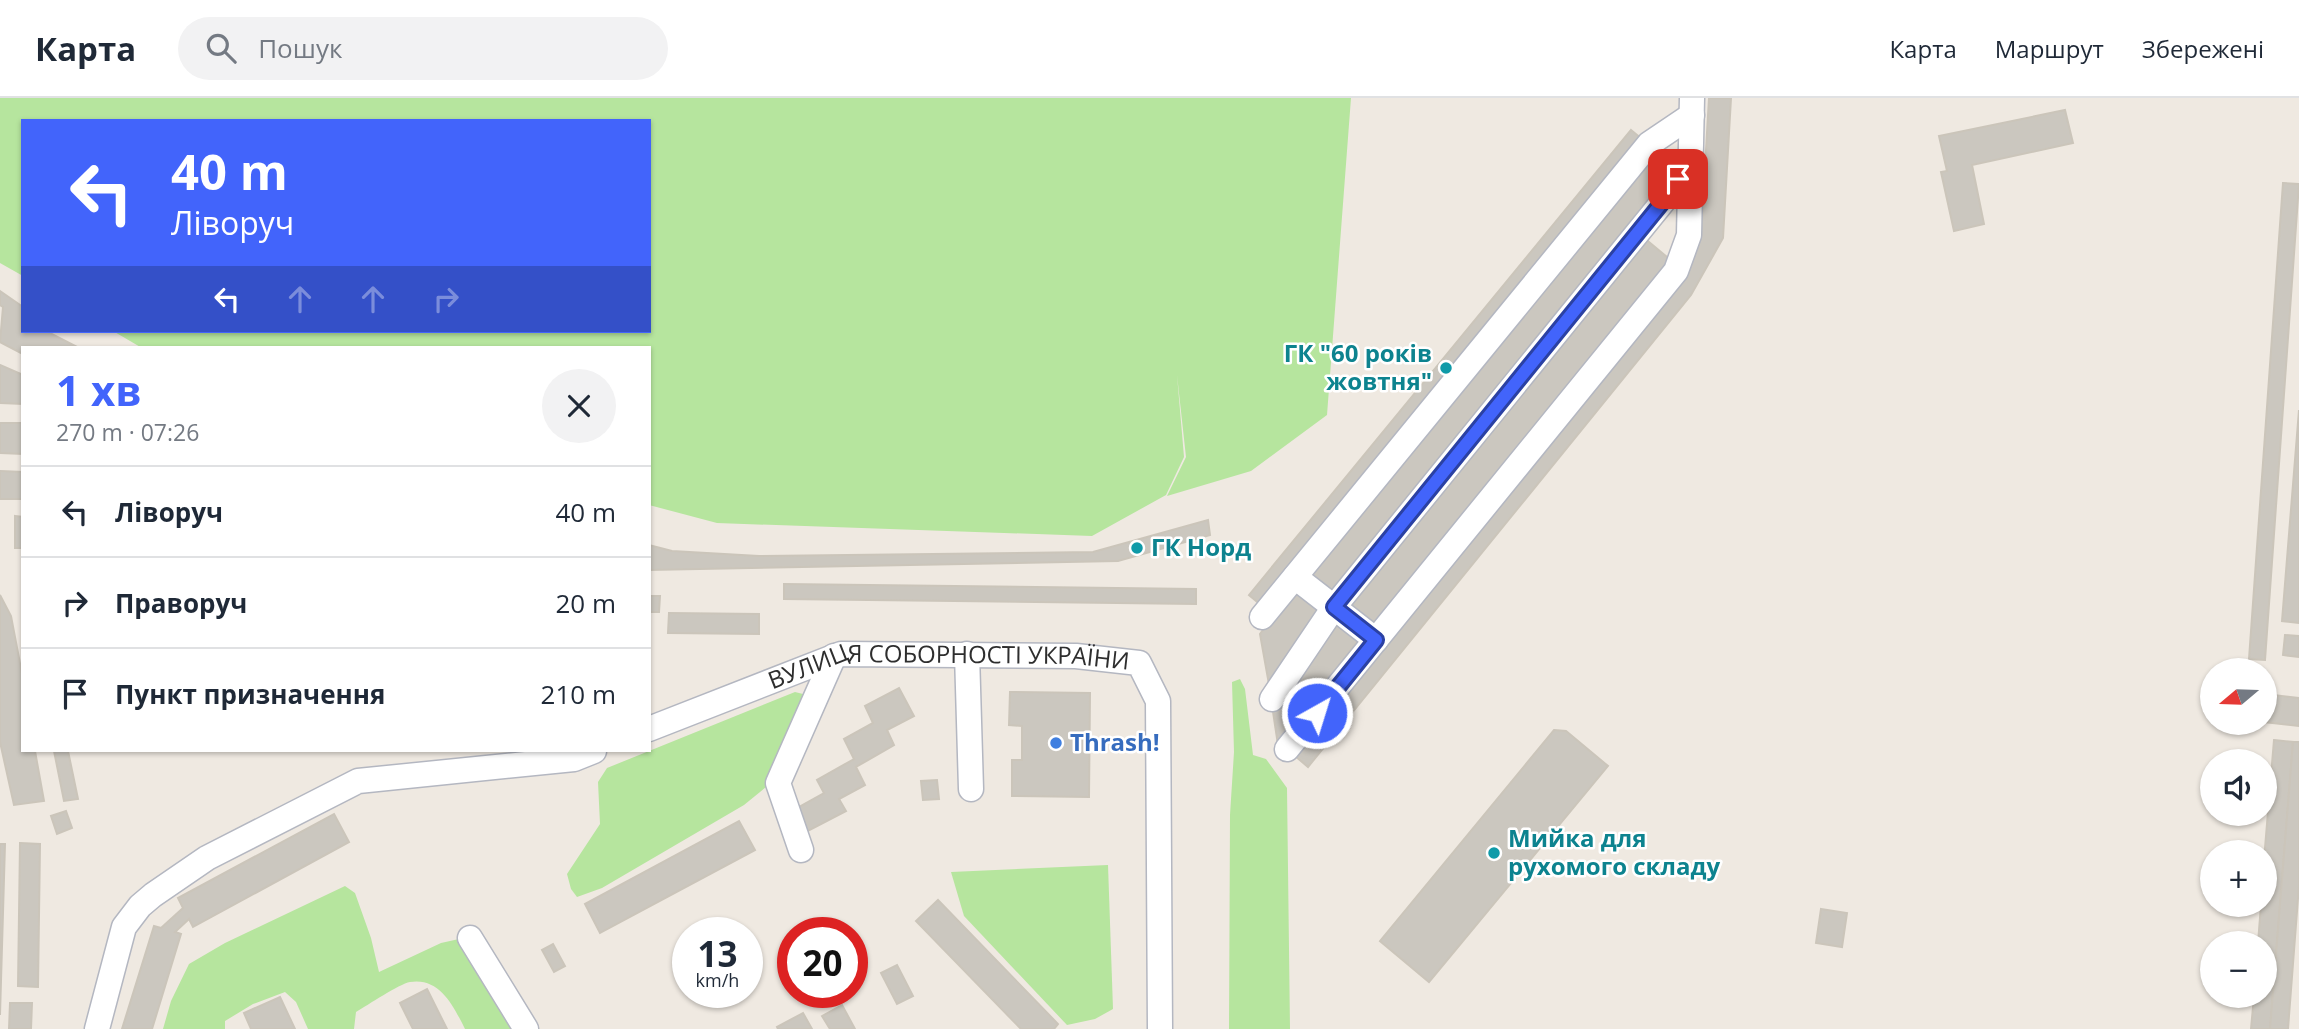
<!DOCTYPE html>
<html lang="uk">
<head>
<meta charset="utf-8">
<style>
	body { margin:0; font-family:"Open Sans",sans-serif; background:#f2f2f3; color:#1f2937; height:100vh; display:flex; flex-direction:column; font-size:26px; white-space:nowrap }
	* { box-sizing:border-box; margin:0 }
	p { font-size:23px; color:#747a83 }
	.icon { flex:none; width:38px; height:38px; fill:none; stroke:currentColor; stroke-width:2; stroke-linecap:round; stroke-linejoin:round }
	.map { position:relative; flex:1; overflow:hidden }
	.details { position:absolute; left:21px; top:248px; width:630px; height:406px; display:flex; flex-direction:column; background:#fff; border-radius:0px; box-shadow:0 2px 5px #0004 }
	.details>* { flex:none }
	.banner { position:absolute; left:21px; top:21px; width:630px; height:214px; border-radius:0px; box-shadow:0 2px 5px #0004; background:#4264fb; color:#fff; overflow:hidden }
	.needle { width:46px; rotate:251deg }
	.controls { position:absolute; left:2200px; top:560px; display:grid; gap:14px }
	.controls a { display:grid; place-items:center; width:77px; height:77px; border-radius:50%; background:#fff; box-shadow:0 2px 5px #0004; font-size:35px }
	.speed { position:absolute; left:672px; top:819px; display:flex; gap:14px; font-size:35px; font-weight:700; text-align:center }
	.speed>* { display:grid; place-content:center; width:91px; height:91px; border-radius:50%; background:#fff; box-shadow:0 2px 5px #0004; line-height:1 }
	.speed small { font-size:18px; font-weight:400 }
	.speed .limit { border:10px solid #d22; background:#fff; color:#111 }
	.pin { position:absolute; display:grid; place-items:center; width:60px; height:60px; color:#fff; margin:-30px; border-radius:14px; box-shadow:0 4px 10px #0006 }
	.me { position:absolute; width:77px; margin:-38px; rotate:39deg; stroke-linejoin:round; filter:drop-shadow(0 0 5px #0008) }
	.turn { display:flex; align-items:center; gap:24px; height:147px; padding:0 35px; font-size:32px }
	.turn .icon { width:91px; height:91px; stroke-width:2.5 }
	.turn b { display:block; font-size:49px; line-height:60px }
	.lanes { display:flex; align-items:center; height:66px; padding:0 35px; background:#0003; justify-content:center; gap:35px; direction:ltr }
	.lanes .off { opacity:.35 }
	.round { display:grid; place-items:center; flex:none; width:74px; height:74px; border-radius:37px; background:#f2f2f3 }
	.headline { display:flex; align-items:center; justify-content:space-between; height:119px; padding:0 35px }
	h1 { font-size:42px; font-weight:700; line-height:52px; color:#4264fb }
	ul { padding:0; list-style:none }
	li { display:flex; align-items:center; gap:21px; height:91px; padding:0 35px; border-top:2px solid #e0e1e3 }
	li div { flex:1 }
	li b { display:block; font-size:26px }
	li em { font-style:normal }
	header { display:flex; align-items:center; gap:42px; box-sizing:border-box; height:98px; padding:0 35px; background:#fff; border-bottom:2px solid #e0e1e3 }
	header strong { font-size:33px }
	nav { display:flex; gap:38px; margin-inline-start:auto; font-size:24px }
	.search { width:490px; height:63px; background:#f2f2f3; display:flex; align-items:center; gap:18px; box-sizing:border-box; padding:0 24px; border-radius:38px; color:#747a83; font-size:26px }
	.map>svg:first-child { display:block }
	.green { fill:#b6e59e }
	.building { fill:#cbc7bf; stroke:#cbc5ba; stroke-width:2 }
	.lines { fill:none; stroke-linecap:round; stroke-linejoin:round }
	.minor-casing { stroke:#b4b7c1; stroke-width:27 }
	.minor { stroke:#fff; stroke-width:24 }
	.route-casing { stroke:#2b41a3; stroke-width:18 }
	.route { stroke:#4264fb; stroke-width:12 }
	.culture-dot { fill:#0f9aa8; stroke:#fff; stroke-width:2.5 }
	.shop-dot { fill:#3f7fe0; stroke:#fff; stroke-width:2.5 }
	.labels { text-anchor:middle; stroke-width:5; stroke-linejoin:round; paint-order:stroke }
	.culture-label { font-size:24px; font-weight:bold; fill:#0d838f; stroke:#fff; text-anchor:start }
	.street-label { font-size:24px; fill:#2e2e2e; stroke:#fff }
	.shop-label { font-size:24px; font-weight:bold; fill:#366cbe; stroke:#fff; text-anchor:start }
</style>
</head>
<body>
<header>
<strong>Карта</strong>
<div class="search"><svg class="icon" aria-label="search" viewBox="0 0 24 24"><circle cx="10" cy="10" r="6"/><path d="M15 15l6 6"/></svg>Пошук</div>
<nav><a>Карта</a><a>Маршрут</a><a>Збережені</a></nav>
</header>
<div class="map">
<svg width="2299" height="931" viewBox="0 0 2299 931">
	<rect width="100%" height="100%" fill="#efe9e1"/>
	<g class="green">
		<path d="M0,0H1351L1327,317L1251,373L1167,398L1186,359L1177,277L1184,359L1166,397L1092,438L717,425L649,407V250H142L113,233H649V23H23V178L0,165Z"/>
		<path d="M1240,581L1245,591L1253,657L1266,661L1287,690L1290,931H1229L1230,717L1234,654L1232,584Z"/>
		<path d="M795,594L803,596L802,610L766,689L744,707L602,790L577,799L571,791L567,776L600,726L598,684L607,670Z"/>
		<path d="M1108,767L1113,911L1095,921L1067,927L964,818L951,774Z"/>
		<path d="M345,788L355,795L371,840L379,874L441,845L459,841L520,931H465C454,909 440,879 410,884C399,886 368,907 356,914L354,931H308L296,904L285,894L253,906L225,923V931H163L171,903L189,866L225,845Z"/>
	</g>
	<g class="building">
		<path d="M1709,0H1731L1723,140L1691,197L1308,669L1294,657L1701,139Z"/>
		<path d="M2065,12L2073,45L1972,67L1984,126L1954,133L1941,74L1947,73L1939,38Z"/>
		<path d="M1631,32L1643,42L1261,507L1249,497Z"/>
		<path d="M1654,51L1677,70L1333,497L1309,479Z"/>
		<path d="M2283,85L2299,86L2265,562L2249,561Z"/>
		<path d="M1643,139L1673,164L1372,529L1342,505Z"/>
		<path d="M0,193L23,209V233H46L79,250H23V256L0,244L3,209L0,207Z"/>
		<path d="M0,267L23,277V306L0,305Z"/>
		<path d="M2299,312V525L2282,523Z"/>
		<path d="M0,325H23V356L0,355Z"/>
		<path d="M0,373L23,374V401H0Z"/>
		<path d="M15,418L23,419V450H15Z"/>
		<path d="M1208,422L1210,437L1118,463L649,472V447L672,453L759,458L1093,454Z"/>
		<path d="M784,486L1196,491V506L784,501Z"/>
		<path d="M1293,492L1323,512L1270,592L1260,536Z"/>
		<path d="M0,497L11,518L23,581V653H35L44,703L14,707L0,644Z"/>
		<path d="M649,498H660L659,514H649Z"/>
		<path d="M669,515L759,516V536L668,535Z"/>
		<path d="M1336,522L1360,540L1278,647L1272,607Z"/>
		<path d="M2285,537L2299,538V559L2283,557Z"/>
		<path d="M899,590L914,618L887,632L894,647L856,669L865,687L839,701L846,713L804,735L792,713L824,695L817,682L854,661L844,641L873,625L865,608Z"/>
		<path d="M1010,594L1090,595L1089,699L1012,698V662H1022V628L1009,627Z"/>
		<path d="M2265,596L2299,600V628L2264,624Z"/>
		<path d="M1554,632L1566,633L1608,668L1429,884L1380,843Z"/>
		<path d="M2274,642L2293,644L2270,931H2251L2254,898H2264V845H2258L2261,807H2264V762Z"/>
		<path d="M2293,644H2299V787L2288,931H2270Z"/>
		<path d="M54,653H68L78,701L64,703Z"/>
		<path d="M937,682L939,701L923,702L921,683Z"/>
		<path d="M66,713L72,730L57,736L51,718Z"/>
		<path d="M334,716L349,744L193,829L189,821L175,834L181,836L152,931H122L154,828L161,830L183,810L178,800Z"/>
		<path d="M739,723L755,752L600,835L585,806Z"/>
		<path d="M20,745L40,746L38,889L18,888Z"/>
		<path d="M0,746H5L0,917Z"/>
		<path d="M938,802L1058,926L1054,931H1021L916,823Z"/>
		<path d="M1821,811L1847,815L1842,849L1816,845Z"/>
		<path d="M553,846L565,868L554,874L542,852Z"/>
		<path d="M897,867L913,898L897,906L881,875Z"/>
		<path d="M427,891L447,931H413L400,905Z"/>
		<path d="M280,899L295,931H251L244,915Z"/>
		<path d="M10,905H32L31,931H9Z"/>
		<path d="M842,907L855,931H830L822,918Z"/>
		<path d="M803,915L812,931H778L777,929Z"/>
	</g>
	<g class="lines">
		<defs>
			<g id="minor">
				<path d="M1295,479L1376,542"/>
				<path d="M1262,519L1649,46L1692,17"/>
				<path d="M967,556L971,691"/>
				<path d="M1272,601L1334,509L1665,101L1690,62"/>
				<path id="s1" d="M649,631L841,556L1076,558L1139,565L1158,603L1160,931"/>
				<path d="M1287,651L1676,173L1689,137L1692,0"/>
				<path d="M801,752L778,685L834,558"/>
				<path d="M470,840L526,931"/>
				<path d="M97,931L124,829L140,808L153,797L207,760L358,683L574,661L594,653"/>
			</g>
		</defs>
		<use href="#minor" class="minor-casing"/>
		<use href="#minor" class="minor"/>
	</g>
	<g class="lines">
		<defs>
			<path id="route" d="M1317,615L1376,542L1334,509L1665,101L1678,81"/>
		</defs>
		<use href="#route" class="route-casing"/>
		<use href="#route" class="route"/>
	</g>
	<g class="culture-dot">
		<circle cx="1446" cy="270" r="7"/>
		<circle cx="1137" cy="450" r="7"/>
		<circle cx="1494" cy="755" r="7"/>
	</g>
	<circle class="shop-dot" cx="1056" cy="645" r="7"/>
	<g class="labels">
		<g class="culture-label">
			<text x="1432" y="264" text-anchor="end">ГК "60 років<tspan x="1432" dy="28">жовтня"</tspan></text>
			<text x="1151" y="458">ГК Норд</text>
			<text x="1508" y="749">Мийка для<tspan x="1508" dy="28">рухомого складу</tspan></text>
		</g>
		<g class="street-label">
			<text dy="8" stroke="none"><textPath href="#s1" startOffset="312">ВУЛИЦЯ СОБОРНОСТІ УКРАЇНИ</textPath></text>
		</g>
		<g class="shop-label">
			<text x="1070" y="653">Thrash!</text>
		</g>
	</g>
</svg>
<div class="controls">
<a><svg class="needle" viewBox="-14 -14 28 28"><path d="M0-13l5 13h-10z" fill="#e53935"/><path d="M0 13l5-13h-10z" fill="#747a83"/></svg></a>
<a><svg class="icon" aria-label="sound" viewBox="0 0 24 24"><path d="M4 9h4l5-4v14l-5-4H4zM17 9q2 3 0 6"/></svg></a>
<a>+</a>
<a>−</a>
</div>
<div class="speed"><div>13<small>km/h</small></div><div class="limit">20</div></div>
<div class="pin" style="left:1678px;top:81px;background:#d93025"><svg class="icon" aria-label="arrive" viewBox="0 0 24 24"><path d="M6 21V4h12l-3 4 3 4H6"/></svg></div>
<svg class="me" style="left:1317px;top:615px" viewBox="-20 -20 40 40"><circle r="17" fill="#4264fb" stroke="#fff" stroke-width="3"/><path d="M0-11L8 9 0 5-8 9z" fill="#fff"/></svg>
<div class="banner">
<div class="turn"><svg class="icon" aria-label="left" viewBox="0 0 24 24"><path d="M17 20v-9H6M10 6l-5 5 5 5"/></svg><div><b>40 m</b>Ліворуч</div></div>
<div class="lanes"><svg class="icon" aria-label="left" viewBox="0 0 24 24"><path d="M17 20v-9H6M10 6l-5 5 5 5"/></svg><svg class="icon off" aria-label="ahead" viewBox="0 0 24 24"><path d="M12 20V5M6 11l6-6 6 6"/></svg><svg class="icon off" aria-label="ahead" viewBox="0 0 24 24"><path d="M12 20V5M6 11l6-6 6 6"/></svg><svg class="icon off" aria-label="right" viewBox="0 0 24 24"><path d="M7 20v-9h11M14 6l5 5-5 5"/></svg></div>
</div>
<section class="details">
<div class="headline"><div><h1>1 хв</h1><p>270 m · 07:26</p></div><a class="round"><svg class="icon" aria-label="close" viewBox="0 0 24 24"><path d="M6 6l12 12M18 6L6 18"/></svg></a></div>
<ul>
<li><svg class="icon" aria-label="left" viewBox="0 0 24 24"><path d="M17 20v-9H6M10 6l-5 5 5 5"/></svg><div><b>Ліворуч</b></div><em>40 m</em></li>
<li><svg class="icon" aria-label="right" viewBox="0 0 24 24"><path d="M7 20v-9h11M14 6l5 5-5 5"/></svg><div><b>Праворуч</b></div><em>20 m</em></li>
<li><svg class="icon" aria-label="arrive" viewBox="0 0 24 24"><path d="M6 21V4h12l-3 4 3 4H6"/></svg><div><b>Пункт призначення</b></div><em>210 m</em></li>
</ul>
</section>
</div>
</body>
</html>
